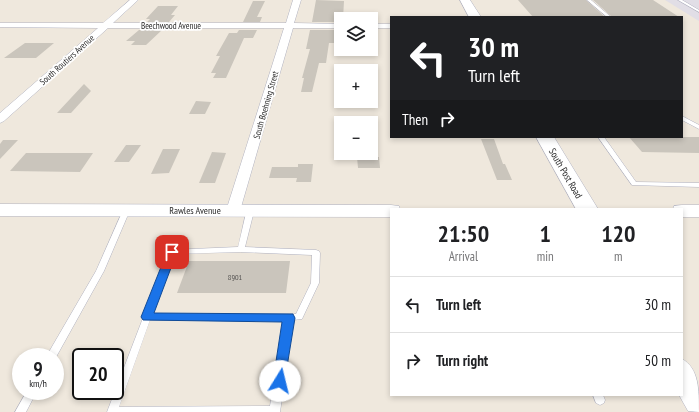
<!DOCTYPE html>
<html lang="en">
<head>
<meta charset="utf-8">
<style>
	body { margin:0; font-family:"PT Sans Narrow",sans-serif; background:#f6f6f6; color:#202124; height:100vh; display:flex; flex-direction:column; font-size:15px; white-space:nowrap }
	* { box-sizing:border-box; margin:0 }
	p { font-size:13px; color:#757577 }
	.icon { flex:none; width:22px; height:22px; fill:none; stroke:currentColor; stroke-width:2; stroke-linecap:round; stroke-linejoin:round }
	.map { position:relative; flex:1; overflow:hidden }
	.details { position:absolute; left:390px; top:208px; width:293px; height:188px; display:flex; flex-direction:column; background:#fff; border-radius:0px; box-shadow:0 2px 6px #0003 }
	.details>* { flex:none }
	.guide { position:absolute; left:390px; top:16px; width:293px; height:122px; border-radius:0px; box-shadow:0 2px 6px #0003; background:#202124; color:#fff; overflow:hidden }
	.tools { position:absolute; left:334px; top:12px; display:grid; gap:8px }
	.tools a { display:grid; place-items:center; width:44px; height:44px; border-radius:0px; background:#fff; box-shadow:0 2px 6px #0003; font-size:20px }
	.speed { position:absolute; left:12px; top:348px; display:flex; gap:8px; font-size:20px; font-weight:700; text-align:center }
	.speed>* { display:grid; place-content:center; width:52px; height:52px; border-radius:50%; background:#fff; box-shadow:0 2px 6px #0003; line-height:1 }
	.speed small { font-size:10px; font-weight:400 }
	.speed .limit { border:2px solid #111; border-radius:6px; background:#fff; color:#111 }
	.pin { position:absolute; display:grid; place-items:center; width:34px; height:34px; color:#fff; margin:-17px; border-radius:8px; box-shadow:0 2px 6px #0006 }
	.me { position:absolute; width:44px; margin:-22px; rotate:9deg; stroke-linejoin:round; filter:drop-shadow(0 0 3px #0008) }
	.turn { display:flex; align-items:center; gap:14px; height:84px; padding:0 12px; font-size:18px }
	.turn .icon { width:52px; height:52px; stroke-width:2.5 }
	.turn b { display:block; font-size:28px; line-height:34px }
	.then { display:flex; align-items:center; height:38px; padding:0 12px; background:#0003; gap:8px; font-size:15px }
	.eta { display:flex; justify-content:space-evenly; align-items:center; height:68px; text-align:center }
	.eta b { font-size:24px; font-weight:800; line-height:28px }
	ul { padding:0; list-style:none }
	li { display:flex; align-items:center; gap:12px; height:56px; padding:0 12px; border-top:1px solid #e0e0e0 }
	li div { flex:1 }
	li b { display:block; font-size:15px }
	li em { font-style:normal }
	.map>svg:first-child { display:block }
	.industrial { fill:#e1dee6 }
	.building { fill:#cac5bc }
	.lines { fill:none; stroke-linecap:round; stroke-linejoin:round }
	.lane-casing { stroke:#b1b2c0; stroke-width:1 }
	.street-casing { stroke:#b1b2c0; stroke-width:1 }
	.secondary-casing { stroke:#b1b2c0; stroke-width:1 }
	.lane { fill:#fff; fill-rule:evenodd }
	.street { fill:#fff; fill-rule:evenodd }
	.secondary { fill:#fff; fill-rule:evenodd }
	.route { fill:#1a73e8; stroke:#114b97 }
	.labels { text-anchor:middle; stroke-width:3.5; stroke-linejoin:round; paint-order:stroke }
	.number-label { font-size:8px; fill:#545250 }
	.far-street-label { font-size:9px; fill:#2c2c2c; stroke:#fff }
	.street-label { font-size:10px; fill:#2c2c2c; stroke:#fff }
</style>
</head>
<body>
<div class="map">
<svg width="699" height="412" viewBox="0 0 699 412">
	<rect width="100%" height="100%" fill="#efe8dd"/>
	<path class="industrial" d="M665,0H699V21Z"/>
	<g class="building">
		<path d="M316,0L344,1L343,19H341V22H312Z"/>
		<path d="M518,0H586L605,17H533Z"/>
		<path d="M593,0H653L679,17H612Z"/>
		<path d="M253,1H265L257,17H262L260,22H243Z"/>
		<path d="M158,6H178L171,15H175L169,22H147L150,19H146Z"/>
		<path d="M139,30H162L146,45H131L135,41H126Z"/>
		<path d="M239,30H257L253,38H244L226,78H213L216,73H211L220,56H216L229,33H237Z"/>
		<path d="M310,30H341V43H329L326,63H319L312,92H301L304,78H302L310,49H306Z"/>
		<path d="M25,43H54L36,58H4Z"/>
		<path d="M84,84L91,91L71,113H57Z"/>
		<path d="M196,101L211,102L205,114H189Z"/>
		<path d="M629,137H699V153L642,152Z"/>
		<path d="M481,139H494L503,164H505L512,180H497Z"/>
		<path d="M3,140H18L0,159V144Z"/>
		<path d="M126,145H141L129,162H114Z"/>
		<path d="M163,149H180L169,173L151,174Z"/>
		<path d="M212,152L226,153L215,183H199Z"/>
		<path d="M26,153H93L80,172L10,171Z"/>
		<path d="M357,157H379L380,168H358Z"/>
		<path d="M298,164H313L311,182H296L297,178H269L272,167H298Z"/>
		<path d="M189,261H290L286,293H177Z"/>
	</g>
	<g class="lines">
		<defs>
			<g id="lane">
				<path d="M587,0H591L611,17H607Z"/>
				<path d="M678,0H682L699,10V12Z"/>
				<path d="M682,116L699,125V129L682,120Z"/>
				<path d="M598,137H604L636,182L699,183V187L632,185Z"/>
				<path d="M124,208H126L130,210L104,271L55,359V357H46L96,271Z"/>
				<path d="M247,209H250L254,211L245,247L316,250L319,251L320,253L319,283L302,319L293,320L280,412H107L169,250L238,247ZM241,252L312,255L311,283L296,314H153L175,254ZM150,320H284L270,406L119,407Z"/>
				<path d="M27,391H37L26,412H15Z"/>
				<path d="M593,395H603L605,400L604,403L600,405L596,403Z"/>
			</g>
			<g id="street">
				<path d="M130,0H138L113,23H286L293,0H301L294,23L341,24V28H293L239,214H229L226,211L284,28H108L4,121L0,123V113L98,28L0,27V23H103Z"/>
				<rect x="371" y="24" width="20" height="4"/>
			</g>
			<g id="secondary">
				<path d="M460,0H470L481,17H469Z"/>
				<path d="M536,137H554L598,209H576Z"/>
				<path d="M0,204L391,205L399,206L400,209H391V217L0,216Z"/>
				<path d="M682,205H699V217H682V209H673L674,206Z"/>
				<path d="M682,359C699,368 699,390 699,412L688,411L679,395H682Z"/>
			</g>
		</defs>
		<use href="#lane" class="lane-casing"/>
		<use href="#street" class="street-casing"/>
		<use href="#secondary" class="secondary-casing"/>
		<use href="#lane" class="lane"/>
		<use href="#street" class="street"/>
		<use href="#secondary" class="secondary"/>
	</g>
	<path class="route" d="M172,248L177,252L154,313L293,314L295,318L284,385L280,386L275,385L273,381L282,322L143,320L141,317L167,252Z"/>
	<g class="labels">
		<g class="number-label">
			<text x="235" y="280">8901</text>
		</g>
		<g class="far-street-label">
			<text x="171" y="29">Beechwood Avenue</text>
			<text transform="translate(67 60) rotate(-42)" y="3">South Routiers Avenue</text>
			<text transform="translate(266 105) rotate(-74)" y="3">South Boehning Street</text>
		</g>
		<g class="street-label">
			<text transform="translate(566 173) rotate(60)" y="4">South Post Road</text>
			<text x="195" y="214">Rawles Avenue</text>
		</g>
	</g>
</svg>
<div class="tools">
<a><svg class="icon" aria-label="layers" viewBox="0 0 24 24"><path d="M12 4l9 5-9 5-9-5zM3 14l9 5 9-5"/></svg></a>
<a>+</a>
<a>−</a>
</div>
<div class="speed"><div>9<small>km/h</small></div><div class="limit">20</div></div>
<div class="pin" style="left:172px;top:252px;background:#d93025"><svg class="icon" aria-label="arrive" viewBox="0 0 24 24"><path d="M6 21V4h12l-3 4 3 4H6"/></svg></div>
<svg class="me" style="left:280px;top:381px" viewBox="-20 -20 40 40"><circle r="19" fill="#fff"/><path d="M0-13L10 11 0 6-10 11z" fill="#1a73e8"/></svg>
<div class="guide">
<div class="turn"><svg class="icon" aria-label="left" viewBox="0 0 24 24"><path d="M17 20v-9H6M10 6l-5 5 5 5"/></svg><div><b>30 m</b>Turn left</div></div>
<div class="then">Then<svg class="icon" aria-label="right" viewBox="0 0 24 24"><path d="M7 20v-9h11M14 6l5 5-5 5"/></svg></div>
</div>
<section class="details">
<div class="eta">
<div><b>21:50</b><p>Arrival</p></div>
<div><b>1</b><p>min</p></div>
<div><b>120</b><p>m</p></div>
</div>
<ul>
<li><svg class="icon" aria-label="left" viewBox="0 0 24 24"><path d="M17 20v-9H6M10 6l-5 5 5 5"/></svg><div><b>Turn left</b></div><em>30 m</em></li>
<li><svg class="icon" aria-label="right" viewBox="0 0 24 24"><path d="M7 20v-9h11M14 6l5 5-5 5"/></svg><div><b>Turn right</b></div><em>50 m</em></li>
</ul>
</section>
</div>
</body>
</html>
